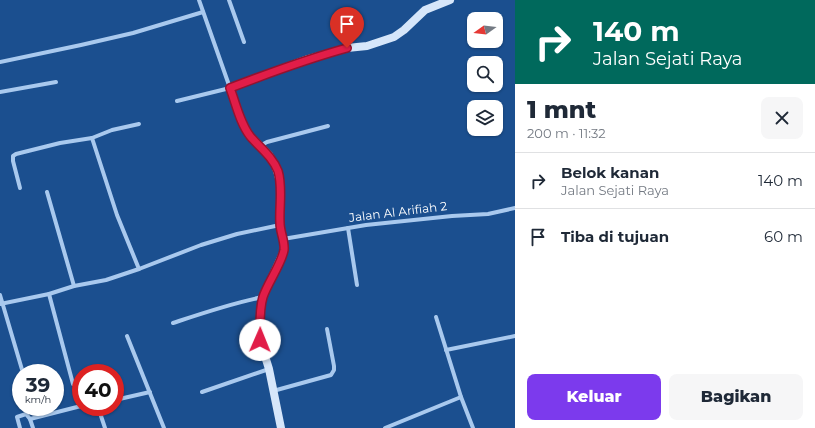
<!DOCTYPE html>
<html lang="id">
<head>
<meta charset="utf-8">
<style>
	body { margin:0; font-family:Montserrat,sans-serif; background:#f6f6f7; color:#1f2937; height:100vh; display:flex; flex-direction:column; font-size:15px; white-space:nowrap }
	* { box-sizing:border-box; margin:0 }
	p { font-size:13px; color:#747a83 }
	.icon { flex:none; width:22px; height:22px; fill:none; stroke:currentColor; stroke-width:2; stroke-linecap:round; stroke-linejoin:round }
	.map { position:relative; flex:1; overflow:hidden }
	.panel { display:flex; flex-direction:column; background:#fff; width:300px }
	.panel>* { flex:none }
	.guide { background:#00695c; color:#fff; overflow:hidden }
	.needle { width:26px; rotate:255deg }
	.controls { position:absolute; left:467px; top:12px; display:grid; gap:8px }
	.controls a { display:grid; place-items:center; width:36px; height:36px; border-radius:8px; background:#fff; box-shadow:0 1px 3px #0004; font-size:20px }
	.speed { position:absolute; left:12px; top:364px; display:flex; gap:8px; font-size:20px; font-weight:700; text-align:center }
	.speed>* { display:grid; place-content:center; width:52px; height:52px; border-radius:50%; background:#fff; box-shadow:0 1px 3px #0004; line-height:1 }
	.speed small { font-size:10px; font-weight:400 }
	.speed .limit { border:6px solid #d22; background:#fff; color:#111 }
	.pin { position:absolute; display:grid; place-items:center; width:34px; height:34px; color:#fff; margin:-41px -17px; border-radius:50% 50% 50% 0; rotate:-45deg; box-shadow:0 0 4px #0007 }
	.pin .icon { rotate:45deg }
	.me { position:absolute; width:44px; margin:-22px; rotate:1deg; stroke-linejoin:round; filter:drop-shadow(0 0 3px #0008) }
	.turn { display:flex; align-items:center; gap:14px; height:84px; padding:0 12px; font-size:18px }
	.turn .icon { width:52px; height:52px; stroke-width:2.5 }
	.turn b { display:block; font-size:28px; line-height:34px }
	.round { display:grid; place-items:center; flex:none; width:42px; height:42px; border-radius:8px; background:#f6f6f7 }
	.head { display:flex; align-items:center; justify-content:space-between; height:68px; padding:0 12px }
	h1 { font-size:24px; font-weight:800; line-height:30px }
	.cta { display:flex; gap:8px; margin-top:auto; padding:8px 12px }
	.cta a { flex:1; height:46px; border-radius:8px; background:#7c3aed; color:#fff; font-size:16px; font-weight:800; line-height:46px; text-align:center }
	.cta a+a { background:#f6f6f7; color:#1f2937 }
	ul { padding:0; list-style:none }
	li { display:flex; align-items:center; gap:12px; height:56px; padding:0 12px; border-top:1px solid #e0e1e3 }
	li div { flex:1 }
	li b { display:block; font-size:15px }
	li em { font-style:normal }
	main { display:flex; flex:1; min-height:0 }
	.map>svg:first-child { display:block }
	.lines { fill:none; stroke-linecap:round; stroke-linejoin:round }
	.street { stroke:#a9c9ee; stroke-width:4 }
	.secondary { stroke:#d6e6fa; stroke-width:8 }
	.route-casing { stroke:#92132f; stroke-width:10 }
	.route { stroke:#e11d48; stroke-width:7 }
	.labels { text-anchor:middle; stroke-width:4; stroke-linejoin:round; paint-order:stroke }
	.street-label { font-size:12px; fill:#fff; stroke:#1b4f8f }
</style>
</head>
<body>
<main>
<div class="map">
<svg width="515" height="428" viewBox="0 0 515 428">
	<rect width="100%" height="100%" fill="#1b4f8f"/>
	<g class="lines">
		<g class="street">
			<path d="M229,0L244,42"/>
			<path d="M0,62L81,45L133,33L203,12"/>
			<path d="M0,92L56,82"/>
			<path d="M177,101L230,88L199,0"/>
			<path d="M92,138L117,215L139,269"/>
			<path d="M260,146L267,142L328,126"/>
			<path d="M20,188L13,161V156L16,154L60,143L92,138L112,130L139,124"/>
			<path d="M47,192L74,286"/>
			<path d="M348,228L357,285"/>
			<path d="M283,239L366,225L452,216L488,214L515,208"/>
			<path d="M49,294L73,384"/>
			<path d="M0,295L23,373"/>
			<path d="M0,304L49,294L74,286L106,280L139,269L201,245L237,234L280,225"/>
			<path d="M436,317L461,397"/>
			<path d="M173,323C203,313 232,303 263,297"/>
			<path d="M127,336L164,428"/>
			<path d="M446,350L515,336"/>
			<path d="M273,391L331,375L334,370V366L327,329"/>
			<path d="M202,392L269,369"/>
			<path d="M115,400L150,392"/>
			<path d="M98,407L105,428"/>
			<path d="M30,419L81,406"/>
			<path d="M20,428L17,417L26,414L30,419L33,428"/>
			<path d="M385,428L461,397L473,428"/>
		</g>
		<path class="secondary" d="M281,428L269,369L260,340L261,307L263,297L284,251L283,239L280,225V183L278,174L275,165L269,155L249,135L241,120L230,88L308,59L347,48L367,46L394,37L404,30L425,10L450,0"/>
	</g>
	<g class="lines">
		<defs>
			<path id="route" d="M260,340C260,326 259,310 263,297C267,284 282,263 284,250C285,241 280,232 280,223C279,207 283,187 278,171C272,156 260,148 250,136C240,123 236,104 230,88C269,73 307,59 347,48"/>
		</defs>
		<use href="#route" class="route-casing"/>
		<use href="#route" class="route"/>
	</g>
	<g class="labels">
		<g class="street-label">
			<text transform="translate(398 212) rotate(-7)" y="4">Jalan Al Arifiah 2</text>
		</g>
	</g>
</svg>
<div class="controls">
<a><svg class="needle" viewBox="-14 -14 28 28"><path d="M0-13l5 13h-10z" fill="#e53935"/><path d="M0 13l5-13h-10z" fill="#747a83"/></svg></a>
<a><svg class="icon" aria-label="search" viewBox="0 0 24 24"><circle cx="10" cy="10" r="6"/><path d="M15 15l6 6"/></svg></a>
<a><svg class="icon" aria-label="layers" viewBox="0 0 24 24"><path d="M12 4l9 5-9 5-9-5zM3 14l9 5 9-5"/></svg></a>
</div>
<div class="speed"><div>39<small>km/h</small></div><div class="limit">40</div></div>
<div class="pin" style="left:347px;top:48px;background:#d93025"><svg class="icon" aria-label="arrive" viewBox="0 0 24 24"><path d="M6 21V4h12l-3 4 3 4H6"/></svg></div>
<svg class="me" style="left:260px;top:340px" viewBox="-20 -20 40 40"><circle r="19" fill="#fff"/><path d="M0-13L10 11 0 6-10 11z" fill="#e11d48"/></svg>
</div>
<section class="panel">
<div class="guide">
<div class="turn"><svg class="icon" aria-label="right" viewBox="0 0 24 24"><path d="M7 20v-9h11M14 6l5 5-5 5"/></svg><div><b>140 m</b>Jalan Sejati Raya</div></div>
</div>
<div class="head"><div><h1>1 mnt</h1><p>200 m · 11:32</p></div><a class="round"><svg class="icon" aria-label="close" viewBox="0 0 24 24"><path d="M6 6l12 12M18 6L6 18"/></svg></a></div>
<ul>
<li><svg class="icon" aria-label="right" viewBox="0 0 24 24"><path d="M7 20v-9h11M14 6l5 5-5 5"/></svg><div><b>Belok kanan</b><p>Jalan Sejati Raya</p></div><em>140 m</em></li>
<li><svg class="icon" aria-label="arrive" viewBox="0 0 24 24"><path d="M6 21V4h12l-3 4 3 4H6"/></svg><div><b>Tiba di tujuan</b></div><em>60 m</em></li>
</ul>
<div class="cta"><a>Keluar</a><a>Bagikan</a></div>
</section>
</main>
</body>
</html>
